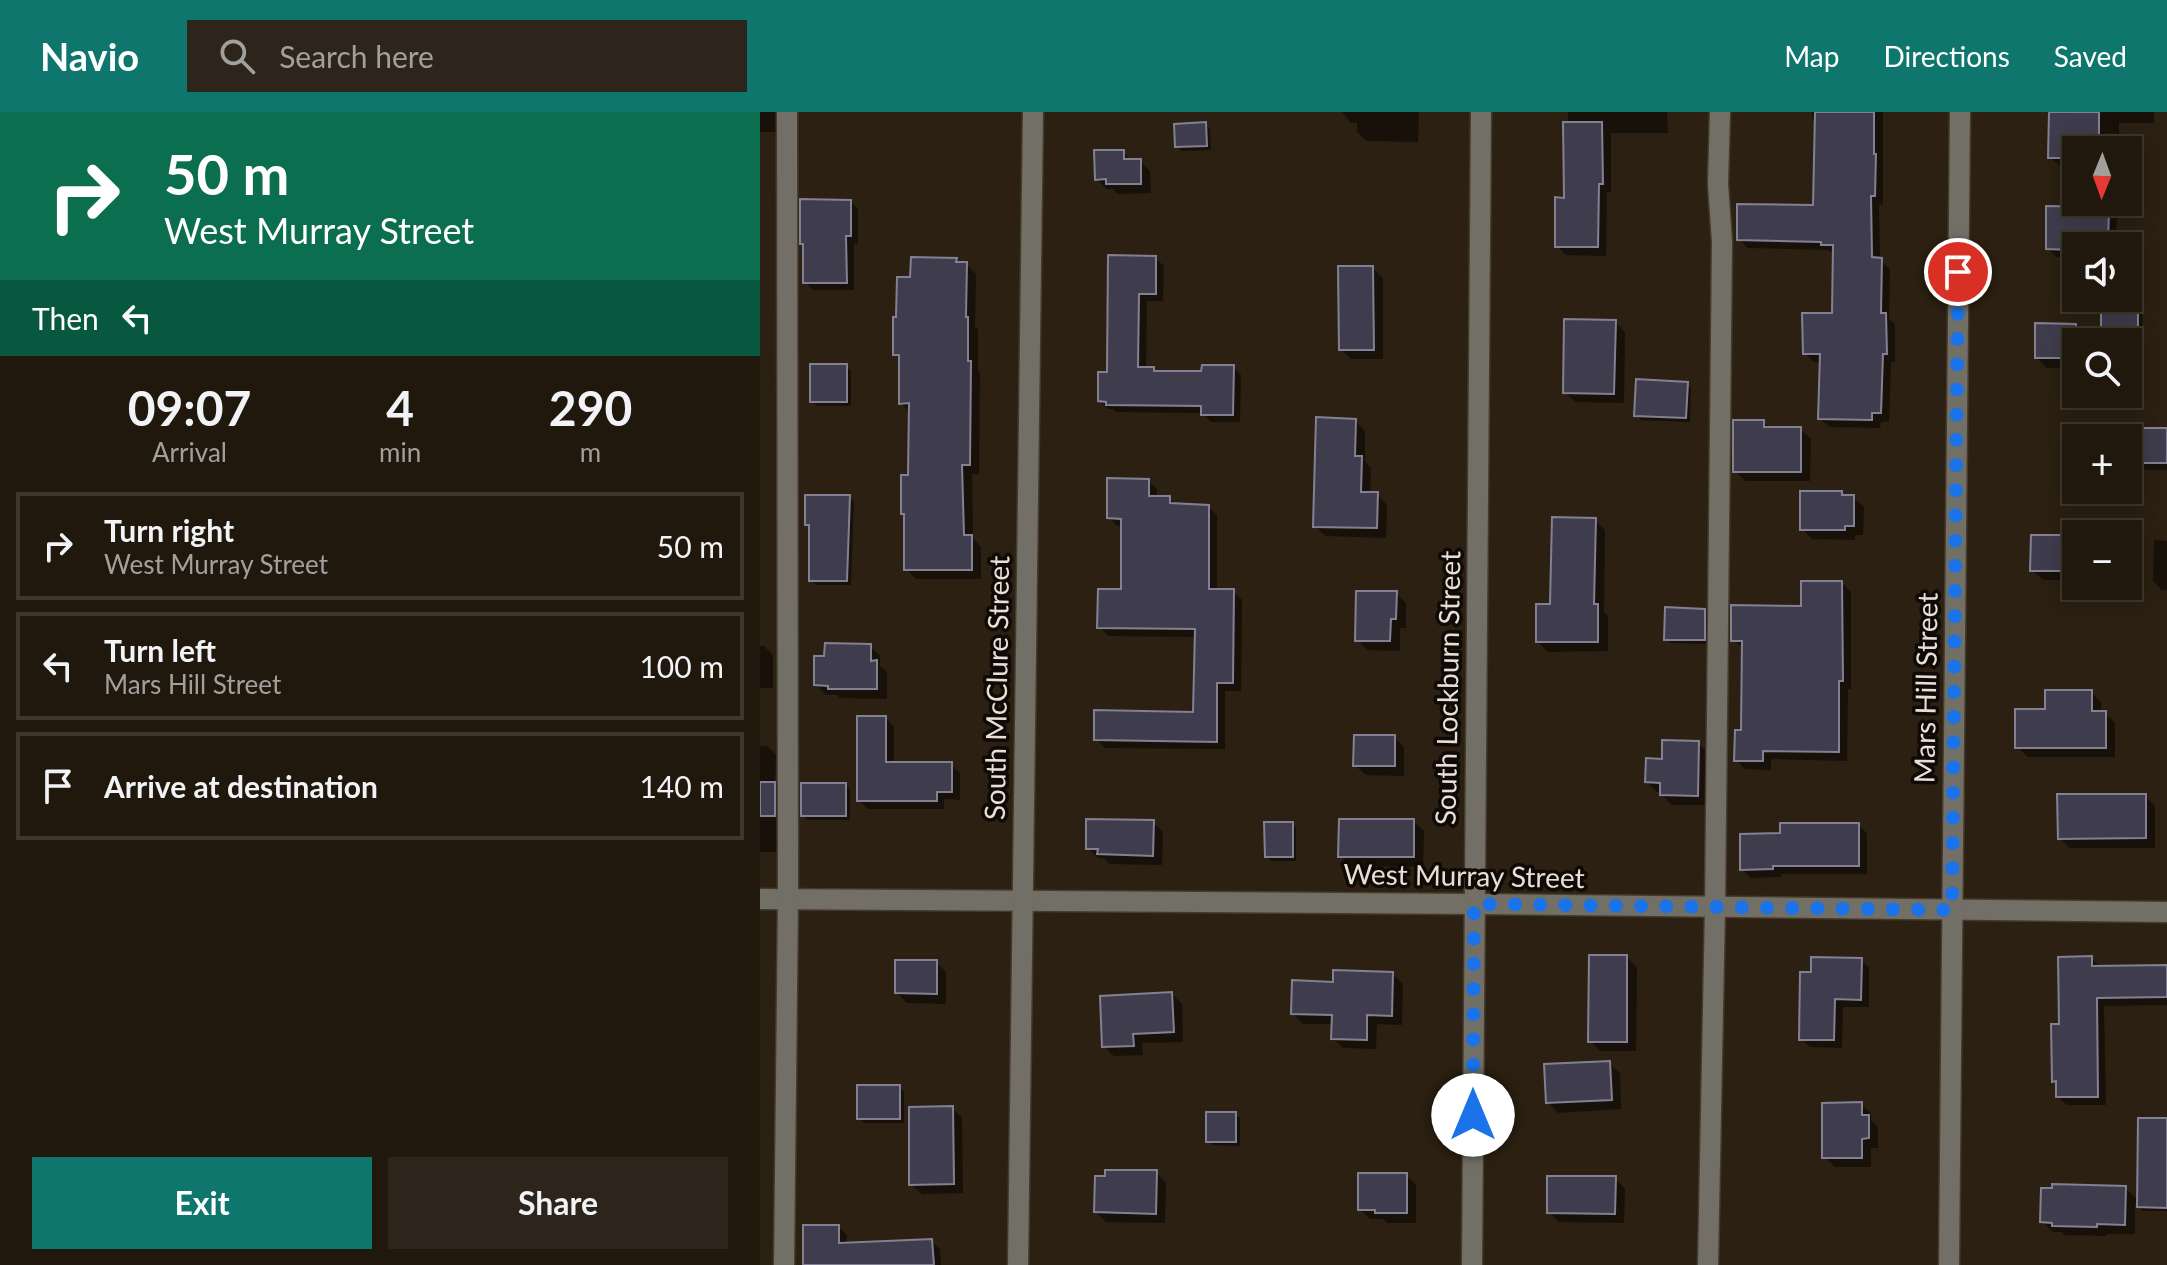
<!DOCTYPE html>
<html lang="en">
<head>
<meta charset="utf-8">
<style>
	body { margin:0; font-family:Lato,sans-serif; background:#2d251b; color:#f1f3f6; height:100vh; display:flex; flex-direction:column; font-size:30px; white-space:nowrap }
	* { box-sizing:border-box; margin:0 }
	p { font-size:26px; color:#a2a09d }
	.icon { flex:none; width:44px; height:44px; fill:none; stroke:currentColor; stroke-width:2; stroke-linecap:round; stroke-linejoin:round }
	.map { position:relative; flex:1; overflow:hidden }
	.panel { display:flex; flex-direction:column; background:#20180d; width:760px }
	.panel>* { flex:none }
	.guide { background:#0b6e4f; color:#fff; overflow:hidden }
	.needle { width:52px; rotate:181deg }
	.tools { position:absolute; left:1302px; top:24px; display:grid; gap:16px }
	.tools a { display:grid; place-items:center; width:80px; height:80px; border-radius:0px; background:#20180d; box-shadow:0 4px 20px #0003,0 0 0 2px #3d372e; font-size:40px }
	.pin { position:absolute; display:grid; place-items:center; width:68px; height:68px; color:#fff; margin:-34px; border:4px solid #fff; border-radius:50%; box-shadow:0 2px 8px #0007 }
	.me { position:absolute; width:88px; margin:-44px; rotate:0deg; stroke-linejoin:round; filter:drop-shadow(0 0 6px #0008) }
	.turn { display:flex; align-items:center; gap:28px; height:168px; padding:0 32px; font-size:36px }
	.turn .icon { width:104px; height:104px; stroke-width:2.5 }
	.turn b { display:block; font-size:56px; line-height:68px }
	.then { display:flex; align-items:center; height:76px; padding:0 32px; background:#0003; gap:16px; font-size:30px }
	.eta { display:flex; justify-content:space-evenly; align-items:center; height:136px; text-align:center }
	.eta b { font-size:48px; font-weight:700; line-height:56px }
	.cta { display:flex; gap:16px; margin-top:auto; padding:16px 32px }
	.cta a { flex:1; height:92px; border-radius:0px; background:#0f766e; color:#fff; font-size:32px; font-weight:700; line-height:92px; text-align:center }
	.cta a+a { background:#2d251b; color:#f1f3f6 }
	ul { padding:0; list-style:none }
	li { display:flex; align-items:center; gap:24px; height:108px; margin:0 16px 12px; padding:0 16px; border:4px solid #3d372e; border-radius:0px }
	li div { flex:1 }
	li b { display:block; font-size:30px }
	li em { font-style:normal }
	header { display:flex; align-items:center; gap:48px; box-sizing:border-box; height:112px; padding:0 40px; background:#0f766e; color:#fff }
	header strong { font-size:38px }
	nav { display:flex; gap:44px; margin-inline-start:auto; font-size:28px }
	.search { width:560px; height:72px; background:#2d251b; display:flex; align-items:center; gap:20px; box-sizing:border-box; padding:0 28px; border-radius:0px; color:#a2a09d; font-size:30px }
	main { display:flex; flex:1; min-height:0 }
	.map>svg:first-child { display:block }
	.shadow { fill:#0007 }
	.building { fill:#3f3c4d; stroke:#848094; stroke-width:2 }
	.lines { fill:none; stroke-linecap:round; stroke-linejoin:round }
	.minor-casing { stroke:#453b2d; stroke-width:23 }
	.minor { stroke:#716f66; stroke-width:20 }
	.route { stroke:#1a73e8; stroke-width:14; stroke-dasharray:0 25.2 }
	.labels { text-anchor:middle; stroke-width:7; stroke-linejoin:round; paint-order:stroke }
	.street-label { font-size:28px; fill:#e8e0d7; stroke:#0f0a05 }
</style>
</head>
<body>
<header>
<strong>Navio</strong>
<div class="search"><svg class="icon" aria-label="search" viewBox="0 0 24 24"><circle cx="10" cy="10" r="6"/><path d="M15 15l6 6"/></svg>Search here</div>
<nav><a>Map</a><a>Directions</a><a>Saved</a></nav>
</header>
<main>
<section class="panel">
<div class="guide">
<div class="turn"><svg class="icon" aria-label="right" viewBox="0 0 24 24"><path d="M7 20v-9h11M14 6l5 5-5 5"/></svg><div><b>50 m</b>West Murray Street</div></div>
<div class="then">Then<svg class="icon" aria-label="left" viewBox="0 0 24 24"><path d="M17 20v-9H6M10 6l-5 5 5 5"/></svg></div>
</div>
<div class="eta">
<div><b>09:07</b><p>Arrival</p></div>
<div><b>4</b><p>min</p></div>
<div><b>290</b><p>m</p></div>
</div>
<ul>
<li><svg class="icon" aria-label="right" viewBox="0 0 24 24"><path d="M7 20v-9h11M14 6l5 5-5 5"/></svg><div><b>Turn right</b><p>West Murray Street</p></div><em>50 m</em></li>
<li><svg class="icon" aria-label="left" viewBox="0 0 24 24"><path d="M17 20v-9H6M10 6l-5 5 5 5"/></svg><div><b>Turn left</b><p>Mars Hill Street</p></div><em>100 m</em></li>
<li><svg class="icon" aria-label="arrive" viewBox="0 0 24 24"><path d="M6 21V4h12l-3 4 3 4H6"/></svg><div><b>Arrive at destination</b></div><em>140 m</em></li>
</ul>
<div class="cta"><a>Exit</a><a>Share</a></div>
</section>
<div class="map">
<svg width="1407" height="1153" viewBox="0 0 1407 1153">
	<rect width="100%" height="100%" fill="#2b2011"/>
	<g class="shadow">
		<rect x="0" y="0" width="22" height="20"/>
		<path d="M582,0H659L658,30L606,29L597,20V11H591Z"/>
		<path d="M808,0H907L908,21H851V80H847L846,144L806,143L797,134L806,88Z"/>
		<path d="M1052,0H1123V93L1119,92L1120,148L1130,157L1129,206L1135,212V250H1131L1129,310H1121L1120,316L1069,315L1060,306L1062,250H1054L1045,241L1074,203L1075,141L1068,138L988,136L979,127L1055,95L1057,11L1052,6Z"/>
		<path d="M1288,0H1394V11H1359V22L1347,21V36L1316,38V55L1300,54L1290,45V13L1288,10Z"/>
		<path d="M445,12L450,17L451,38L421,39L417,34Z"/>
		<path d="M363,40L372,49H380L390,59L391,81L358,82L353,77H347L337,67Z"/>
		<path d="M91,90L98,97V132L94,131V178H53L45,170V135L42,131Z"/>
		<path d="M1348,97L1357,106L1356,134H1316V145H1296L1288,136Z"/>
		<path d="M350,145L395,146L404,154L403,189H387L386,257H393L397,261H443L473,255L481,263L480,310H451L442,301L356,300L353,297H348L340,289L349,262Z"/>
		<path d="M196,148L200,152H206L216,162L215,215L218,217V259L220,261L219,362H212L213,426L221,435V467H156L146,457V404L143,402L150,365L151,301L141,291V249L135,242L138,207L152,167Z"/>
		<path d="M612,156L623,166V247H591L581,237Z"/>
		<path d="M1377,186L1382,191V224H1347L1343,219Z"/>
		<path d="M855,210L865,220L864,291L815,290L805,280Z"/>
		<path d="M1277,213L1323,214L1334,224V230H1316V256H1287L1277,246Z"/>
		<path d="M86,254L91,259V294H57L52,289Z"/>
		<path d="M927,272L931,276L930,310L881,308L876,303Z"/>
		<path d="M595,309L605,319V349L611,356L610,382H617L627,393L626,426L565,424L555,414Z"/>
		<path d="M1004,310L1011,317H1040L1051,327L1050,369H985L975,359Z"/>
		<path d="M1336,318H1407V358H1380V365H1368V326H1316V369H1310L1302,360V325H1336Z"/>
		<path d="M388,369L397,377V386H409L417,394L448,395L457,403V479H473L482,488L481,579H465V637L345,636L336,627L435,602L437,525L348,524L340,515L363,479V415L357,414L349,406Z"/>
		<path d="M1082,381L1086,385H1093L1104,395L1103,423H1095V428L1052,427L1042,417Z"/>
		<path d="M89,385L94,389L91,473H56L51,468V417L47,412Z"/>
		<path d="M835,408L845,418L844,500L848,504V539L788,540L778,530L792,494Z"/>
		<path d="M1316,425V468H1283L1272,458Z"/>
		<path d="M1394,428L1407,429V478H1402L1393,469Z"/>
		<path d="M1082,471L1091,480V577H1088L1087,649L1011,647V658L985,657L976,648L983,620L984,537L973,528L1043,496Z"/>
		<path d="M636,481L646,491V516H640V539L607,538L597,528Z"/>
		<path d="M944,499L949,503V532L910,531L906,527Z"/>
		<path d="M0,534H4L13,543V576H0Z"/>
		<path d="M110,534L120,544V554L127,560V587L80,586L77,583H66L56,572L66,546Z"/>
		<path d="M1331,580L1341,590V601H1345L1355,611V645H1268L1257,635L1287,599Z"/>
		<path d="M125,606L134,614V652H191L200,661V688L184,687V697H108L99,688Z"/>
		<path d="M634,625L644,635V664L606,663L595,653Z"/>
		<path d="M938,631L948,641L947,693H912L902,683V680H897L887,670L904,649Z"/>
		<path d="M0,634H7L16,643L15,673L23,681L22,740H0Z"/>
		<path d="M86,673L90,677V708H47L43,703Z"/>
		<path d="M1385,684L1395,694V736H1310L1300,726Z"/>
		<path d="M653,709L664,719L663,755L590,754L580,744Z"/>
		<path d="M393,710L403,720L402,753L350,752L344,746H338L328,736Z"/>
		<path d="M532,712L536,716V749H511L507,744Z"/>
		<path d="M1098,713L1107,721V762H1021V765L991,766L982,757L1022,723Z"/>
		<path d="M867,845L877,856L876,939H840L830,929Z"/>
		<path d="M1331,846L1341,856L1407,855V893L1344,894L1346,993H1307L1298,985V973L1294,969L1301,914Z"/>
		<path d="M1101,848L1109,856V895H1083L1082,936L1050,935L1041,927L1053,862Z"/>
		<path d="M176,850L186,860V892L147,891L137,881Z"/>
		<path d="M633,862L643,872L642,913L617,912L616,937L583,936L573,926L574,912H543L533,901L575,872Z"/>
		<path d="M412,882L422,892L423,930L382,931L383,943L354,944L344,934Z"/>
		<path d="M849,951L860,961L861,997L798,1001L788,990Z"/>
		<path d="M140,975L144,980V1011H104L99,1006Z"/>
		<path d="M1101,992L1111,1002V1008L1118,1015V1036H1111V1055H1075L1064,1045Z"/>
		<path d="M192,996L202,1006L203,1081L162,1082L151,1072Z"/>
		<path d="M475,1002L480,1006V1034L453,1033L448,1029Z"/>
		<path d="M1407,1008V1099H1383L1375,1091V1122H1346V1124L1304,1123L1302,1120H1293L1282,1109L1365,1076L1379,1089Z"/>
		<path d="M396,1060L406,1071L405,1111L346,1110L336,1100Z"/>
		<path d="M646,1063L656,1073V1111H627L624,1107H610L600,1097Z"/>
		<path d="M855,1066L865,1077L864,1111L799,1110L789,1100Z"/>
		<path d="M78,1115L87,1123L86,1133L171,1129L180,1137L181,1153H45Z"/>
	</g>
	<g class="building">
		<path d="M1055,0H1114V42H1116L1115,84H1111L1112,145L1122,146L1121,201H1126L1127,242H1123L1121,301H1112V308L1058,307L1060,242H1043L1042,201H1072L1073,133H1061V130L977,128V92L1053,93Z"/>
		<path d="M1289,0H1339V27H1327V38H1316V46H1288Z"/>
		<path d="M446,10L447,34L415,35L414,12Z"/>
		<path d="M803,10H842L843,72H839L838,135H795V85L804,86Z"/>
		<path d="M334,38H364V47H381V72H346V67L335,68Z"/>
		<path d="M40,87L91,88V124H86L87,171H43V132H40Z"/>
		<path d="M1286,94L1349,95L1348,133L1312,132V138L1286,137Z"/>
		<path d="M348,143L396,144V182H379L378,255H394V259H441L442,253H474L473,303H441V294L346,293V290L338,289V260H347Z"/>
		<path d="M151,145L197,146L196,150H207L206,205H208V249H211L210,353H202L204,423H212V458H144V402H141V363H148L149,291L139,292V243H133V205H136L137,165H150Z"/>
		<path d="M578,154H613L614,238H579Z"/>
		<rect x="1341" y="186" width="37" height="34"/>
		<path d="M804,207L856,208L854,282L803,281Z"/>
		<path d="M1275,211L1316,212V246H1275Z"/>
		<rect x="50" y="252" width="37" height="38"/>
		<path d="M876,267L928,270L926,306L874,304Z"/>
		<path d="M556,305L596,307L595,344H602L601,380H618L617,416L553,415Z"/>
		<path d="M973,308H1004V315H1041V360H973Z"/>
		<rect x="1368" y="316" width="39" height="35"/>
		<path d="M347,366L389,367V384H410V391L449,393V477H474L473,571H457V630L334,628V598L433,600L435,517L337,516L338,477H361V407L347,406Z"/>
		<path d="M1040,379H1082V383H1094V414H1085V418H1040Z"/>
		<path d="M45,383H90L87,469H49V413H45Z"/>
		<path d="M792,405L836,406L834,492H838V530H776V492H790Z"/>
		<path d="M1271,423H1316V459H1270Z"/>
		<path d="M1041,469H1082L1083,569H1079V640L1003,639V649H974L975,618H981L982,529H971V493L1041,494Z"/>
		<path d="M596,479H637L636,507H631L630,529H595Z"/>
		<path d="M905,495L945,497V528H904Z"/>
		<path d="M65,531L111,532V549L117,548V577H68V574L54,573V544H64Z"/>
		<path d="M1285,578H1332V599H1346V636H1255V597H1285Z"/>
		<path d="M97,604H126V650H192V680H177V689H97Z"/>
		<path d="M594,623H635V654H593Z"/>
		<path d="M902,628L939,629L938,684L900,683V671L885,670L886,646L902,647Z"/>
		<rect x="0" y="670" width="15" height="34"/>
		<rect x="41" y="671" width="45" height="33"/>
		<path d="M1297,682H1386V726L1298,727Z"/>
		<path d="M326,707L394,708L393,744L337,742L338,737H326Z"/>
		<path d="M579,707H654V745H578Z"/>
		<path d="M504,710H533V745H505Z"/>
		<path d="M1020,711H1099V754H1013V757L980,758V722L1020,721Z"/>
		<path d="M829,843H867V930H828Z"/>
		<path d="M1332,844V854L1407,853V885L1337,886L1338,985H1296V969L1292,970L1291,912H1299L1298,845Z"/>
		<path d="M1051,845L1102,846L1101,888L1075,887L1074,928H1039L1040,860H1051Z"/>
		<path d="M135,848H177V882L135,881Z"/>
		<path d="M573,858L633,860L632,904L607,903V928L571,927L572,903L531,902L532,868L573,870Z"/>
		<path d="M412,880L414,920L373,922L374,934L342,935L340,884Z"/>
		<path d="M850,949L852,988L786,991L784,952Z"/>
		<rect x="97" y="973" width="43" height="34"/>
		<path d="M1102,990V1003H1109V1026L1102,1027V1046H1062V991Z"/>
		<path d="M193,994L194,1072L149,1073V995Z"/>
		<rect x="446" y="1000" width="30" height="30"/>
		<path d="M1378,1006H1407V1096L1377,1095Z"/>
		<path d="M345,1058H397L396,1102L334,1100L335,1064H345Z"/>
		<path d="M598,1061H647V1101H615V1098H598Z"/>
		<path d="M787,1064H856L855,1102L787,1101Z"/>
		<path d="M1292,1072L1366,1074L1365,1113L1337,1112V1115L1292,1114V1111L1280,1110L1281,1076H1292Z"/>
		<path d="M43,1113H79V1131L172,1127L174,1153H43Z"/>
	</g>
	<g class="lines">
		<defs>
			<g id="minor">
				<path d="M0,787L714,792L1407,800"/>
				<path d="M24,1153L28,787L27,0"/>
				<path d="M258,1153L273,0"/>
				<path d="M712,1153L721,0"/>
				<path d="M948,1153L955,795L962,130L958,72L960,0"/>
				<path d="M1189,1153L1200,0"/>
			</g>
		</defs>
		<use href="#minor" class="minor-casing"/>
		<use href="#minor" class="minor"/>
	</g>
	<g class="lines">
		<path class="route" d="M713,1003L714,792L1192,798L1198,160"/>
	</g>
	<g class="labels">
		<g class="street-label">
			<text transform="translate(237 576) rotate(-89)" y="10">South McClure Street</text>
			<text transform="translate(688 576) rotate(-89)" y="10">South Lockburn Street</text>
			<text transform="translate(1166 576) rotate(-89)" y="10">Mars Hill Street</text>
			<text transform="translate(704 764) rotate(1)" y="10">West Murray Street</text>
		</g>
	</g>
</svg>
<div class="tools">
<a><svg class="needle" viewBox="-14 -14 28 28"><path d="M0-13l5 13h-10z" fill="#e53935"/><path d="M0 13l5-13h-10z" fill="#a2a09d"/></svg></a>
<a><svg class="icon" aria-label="sound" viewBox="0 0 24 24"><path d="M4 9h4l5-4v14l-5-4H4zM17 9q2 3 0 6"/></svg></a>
<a><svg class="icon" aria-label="search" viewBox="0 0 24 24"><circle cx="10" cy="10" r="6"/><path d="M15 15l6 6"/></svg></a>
<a>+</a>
<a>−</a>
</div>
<div class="pin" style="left:1198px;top:160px;background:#d93025"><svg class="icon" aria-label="arrive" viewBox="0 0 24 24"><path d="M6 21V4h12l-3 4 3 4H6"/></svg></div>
<svg class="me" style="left:713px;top:1003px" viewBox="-20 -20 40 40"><circle r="19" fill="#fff"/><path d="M0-13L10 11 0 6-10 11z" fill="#1a73e8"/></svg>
</div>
</main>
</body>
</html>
